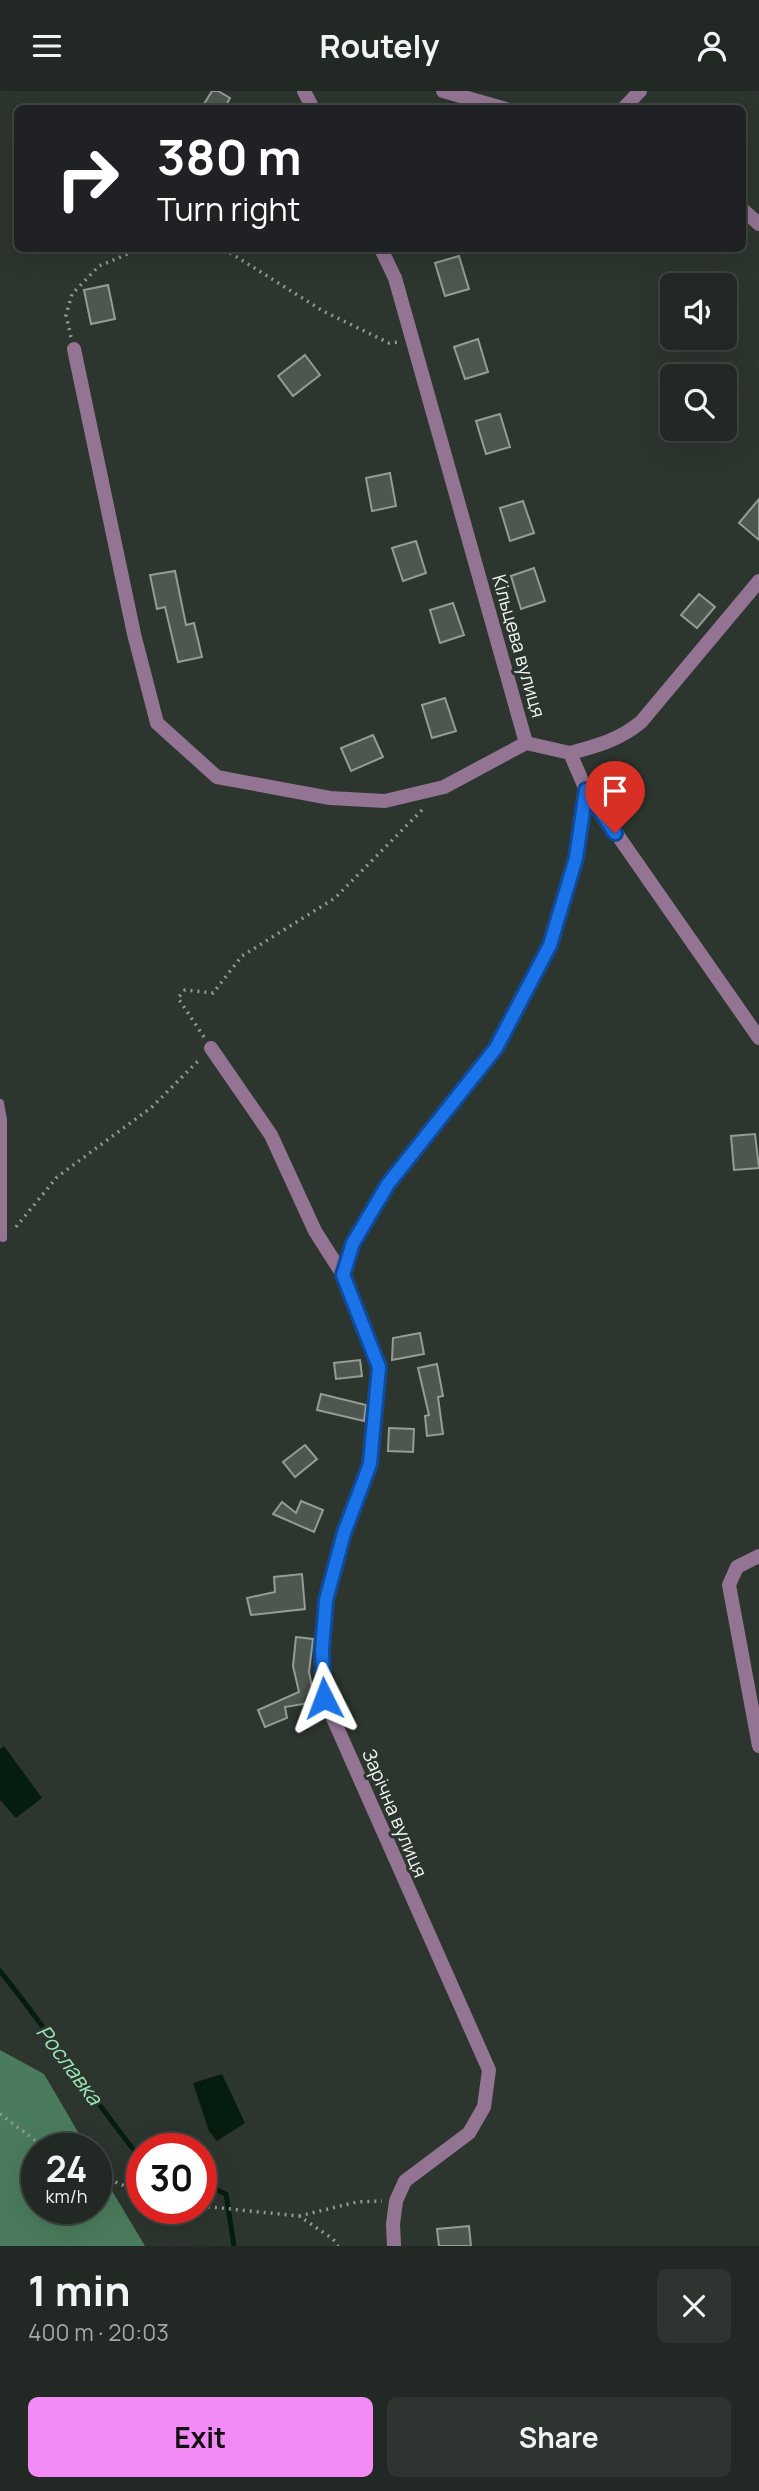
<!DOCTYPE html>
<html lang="en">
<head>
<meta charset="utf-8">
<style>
	body { margin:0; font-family:Manrope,sans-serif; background:#2e3430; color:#f1f3f6; height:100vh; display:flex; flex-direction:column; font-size:26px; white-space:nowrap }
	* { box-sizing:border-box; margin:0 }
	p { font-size:23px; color:#a2a6a6 }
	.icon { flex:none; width:38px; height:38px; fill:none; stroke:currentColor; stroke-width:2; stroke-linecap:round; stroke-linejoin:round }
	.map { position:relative; height:2155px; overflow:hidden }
	.drawer { display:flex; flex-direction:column; background:#222823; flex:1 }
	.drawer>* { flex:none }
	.banner { position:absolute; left:14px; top:14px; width:732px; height:147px; border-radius:10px; box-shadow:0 7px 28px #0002,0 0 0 2px #3f4441; background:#202124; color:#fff; overflow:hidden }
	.tools { position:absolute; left:660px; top:182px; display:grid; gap:14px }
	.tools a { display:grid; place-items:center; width:77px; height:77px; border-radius:10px; background:#222823; box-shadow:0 7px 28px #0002,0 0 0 2px #3f4441; font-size:35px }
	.speed { position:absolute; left:21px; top:2042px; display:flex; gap:14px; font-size:35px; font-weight:700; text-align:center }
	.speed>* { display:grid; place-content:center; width:91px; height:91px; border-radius:50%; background:#222823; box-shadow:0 7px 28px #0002,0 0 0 2px #3f4441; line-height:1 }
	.speed small { font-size:18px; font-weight:400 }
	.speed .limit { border:10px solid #d22; background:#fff; color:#111 }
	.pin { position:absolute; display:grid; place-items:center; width:60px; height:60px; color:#fff; margin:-72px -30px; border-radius:50% 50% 50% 0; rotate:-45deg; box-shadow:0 0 7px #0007 }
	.pin .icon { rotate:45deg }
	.me { position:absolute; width:77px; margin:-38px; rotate:357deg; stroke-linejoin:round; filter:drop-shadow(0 0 5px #0008) }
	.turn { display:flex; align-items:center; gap:24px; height:147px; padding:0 28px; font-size:32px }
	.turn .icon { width:91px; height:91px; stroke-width:2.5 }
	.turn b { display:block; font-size:49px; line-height:60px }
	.round { display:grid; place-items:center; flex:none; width:74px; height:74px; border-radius:10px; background:#2e3430 }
	.head { display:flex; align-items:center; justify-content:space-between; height:119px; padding:0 28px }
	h1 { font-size:42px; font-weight:700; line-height:52px }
	.primary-button { display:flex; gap:14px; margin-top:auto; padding:14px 28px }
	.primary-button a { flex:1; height:80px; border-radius:10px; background:#f18af4; color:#111; font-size:28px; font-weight:700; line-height:80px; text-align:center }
	.primary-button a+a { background:#2e3430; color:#f1f3f6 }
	header { display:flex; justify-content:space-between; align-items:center; height:91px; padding:0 28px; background:#222823; font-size:32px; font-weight:700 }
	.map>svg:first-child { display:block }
	.forest { fill:#4a7b5c }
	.water { fill:#041d0f }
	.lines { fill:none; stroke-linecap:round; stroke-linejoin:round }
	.stream { stroke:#041d0f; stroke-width:5 }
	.building { fill:#4e5650; stroke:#939c95; stroke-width:2 }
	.path { stroke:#929994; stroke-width:3.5; stroke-dasharray:2 5; stroke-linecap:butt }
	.service { stroke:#937493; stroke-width:8 }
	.minor { stroke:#937493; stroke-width:14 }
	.route-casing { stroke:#114b97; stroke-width:18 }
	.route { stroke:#1a73e8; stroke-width:12 }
	.labels { text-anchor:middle; stroke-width:6; stroke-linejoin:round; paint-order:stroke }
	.street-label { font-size:19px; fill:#f0f5f1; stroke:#2d352f }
	.water-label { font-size:21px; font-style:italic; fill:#9ce8b7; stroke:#2d352f }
</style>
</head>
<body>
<header><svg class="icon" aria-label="menu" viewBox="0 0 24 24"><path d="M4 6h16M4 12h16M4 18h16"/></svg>Routely<svg class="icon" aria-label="person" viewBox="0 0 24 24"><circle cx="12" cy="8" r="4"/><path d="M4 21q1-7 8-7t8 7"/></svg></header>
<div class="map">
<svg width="759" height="2155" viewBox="0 0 759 2155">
	<rect width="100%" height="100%" fill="#2d352f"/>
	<path class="forest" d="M0,1959L44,1983L88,2058H37V2118H96V2073L145,2155H0Z"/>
	<g class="water">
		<path d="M4,1655L42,1707L16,1727L0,1709V1658Z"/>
		<path d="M222,1983L245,2032L217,2050L209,2040L193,1992Z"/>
	</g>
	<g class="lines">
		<g class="stream">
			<path d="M0,1880C48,1939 89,2003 137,2063L142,2065"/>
			<path d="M201,2092L226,2103L234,2155"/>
		</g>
	</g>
	<g class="building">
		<path d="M212,0H218L230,7L224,18H201Z"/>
		<path d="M459,165L469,198L445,205L435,172Z"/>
		<path d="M108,194L115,228L91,233L84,199Z"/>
		<path d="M478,248L488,281L465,288L454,256Z"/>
		<path d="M305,264L320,284L293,305L278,285Z"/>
		<path d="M500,323L510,356L486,363L476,330Z"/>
		<path d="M390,382L396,415L372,420L366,387Z"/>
		<path d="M759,408V449L739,432Z"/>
		<path d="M523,410L534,442L510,450L500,417Z"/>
		<path d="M416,450L426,482L403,490L392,457Z"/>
		<path d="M534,477L545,510L521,518L511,485Z"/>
		<path d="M175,480L186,534L194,532L202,566L178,571L165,516L157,518L150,484Z"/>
		<path d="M699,503L715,516L697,537L681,524Z"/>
		<path d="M453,512L464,544L440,552L430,519Z"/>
		<path d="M445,607L456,640L432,647L422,614Z"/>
		<path d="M373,644L383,666L351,680L341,657Z"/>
		<path d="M755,1043L759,1077L734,1079L731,1045Z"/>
		<path d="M420,1242L424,1263L392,1269L393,1247Z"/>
		<path d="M360,1269L362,1285L336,1288L334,1272Z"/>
		<path d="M437,1273L443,1305L438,1306L443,1343L427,1345L425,1325L429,1324L418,1277Z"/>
		<path d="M321,1303L366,1314L364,1330L317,1319Z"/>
		<path d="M389,1337L414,1338L413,1361L388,1360Z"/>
		<path d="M305,1354L317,1368L295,1386L283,1371Z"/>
		<path d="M301,1410L323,1419L314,1441L273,1423L282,1411L296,1422Z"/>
		<path d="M302,1483L305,1518L251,1524L247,1507L275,1501L274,1486Z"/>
		<path d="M296,1546L313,1548L309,1581L315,1611L285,1616L287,1627L265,1636L258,1619L299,1601L293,1575Z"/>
		<path d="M469,2135L471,2155H439L437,2138Z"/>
	</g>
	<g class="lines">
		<g class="path">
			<path d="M224,158L323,220L389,252L400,251"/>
			<path d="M71,246L66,224L72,203L99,175L140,158"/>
			<path d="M204,946L178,907L185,899L213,902L242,865L335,807L423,718"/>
			<path d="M16,1136L57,1086L152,1016L200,968"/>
			<path d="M0,2023L47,2058"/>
			<path d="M96,2083L142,2102"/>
			<path d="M201,2115L299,2125L333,2148L338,2155"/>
			<path d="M299,2125L357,2111L382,2110"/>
		</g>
		<path class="service" d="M0,1012L3,1029V1147"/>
		<g class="minor">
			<path d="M304,0L313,18"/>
			<path d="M443,0L506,18"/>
			<path d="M623,18L640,0"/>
			<path d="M742,118L759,133"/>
			<path d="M381,158L395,187L526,652"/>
			<path d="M74,258L134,543L157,632L217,686L330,707L385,710L444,696L526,652"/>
			<path d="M526,652L570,662L586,699L759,947"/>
			<path d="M570,662C597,655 619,649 641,631L759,490"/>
			<path d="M211,957L271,1044L315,1140L343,1184L379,1276L370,1373L343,1442L326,1509L322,1558L324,1607L489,1979L484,2016L469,2042L405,2090L396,2110L393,2133L394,2155"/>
			<path d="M343,1184L353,1152L388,1093L496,957L550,854L575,767L586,699"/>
			<path d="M759,1465L737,1476L729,1494L759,1655"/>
		</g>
	</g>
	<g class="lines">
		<defs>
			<path id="route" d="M324,1607L322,1559L326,1509L344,1442L370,1373L379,1276L343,1184L353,1152L388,1093L496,957L550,854L576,767L586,699L615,742"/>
		</defs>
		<use href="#route" class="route-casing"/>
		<use href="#route" class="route"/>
	</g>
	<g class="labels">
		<g class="street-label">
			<text transform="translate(519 555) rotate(74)" y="7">Кільцева вулиця</text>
			<text transform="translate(395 1722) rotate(67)" y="7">Зарічна вулиця</text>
		</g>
		<g class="water-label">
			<text transform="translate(69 1974) rotate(53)" y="7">Рославка</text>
		</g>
	</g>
</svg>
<div class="tools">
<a><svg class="icon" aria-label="sound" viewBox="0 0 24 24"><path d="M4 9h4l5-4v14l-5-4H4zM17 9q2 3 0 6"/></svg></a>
<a><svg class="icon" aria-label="search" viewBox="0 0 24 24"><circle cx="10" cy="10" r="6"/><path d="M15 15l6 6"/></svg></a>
</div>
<div class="speed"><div>24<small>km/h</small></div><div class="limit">30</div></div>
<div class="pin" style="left:615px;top:742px;background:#d93025"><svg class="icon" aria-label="arrive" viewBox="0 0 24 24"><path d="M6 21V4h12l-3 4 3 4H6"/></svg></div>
<svg class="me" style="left:324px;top:1607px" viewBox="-20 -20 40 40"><path d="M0-17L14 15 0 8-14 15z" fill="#1a73e8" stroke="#fff" stroke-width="4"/></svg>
<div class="banner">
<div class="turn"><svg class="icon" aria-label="right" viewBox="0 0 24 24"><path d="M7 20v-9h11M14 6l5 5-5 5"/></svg><div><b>380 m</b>Turn right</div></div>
</div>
</div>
<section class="drawer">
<div class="head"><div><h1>1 min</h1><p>400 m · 20:03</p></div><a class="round"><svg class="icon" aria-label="close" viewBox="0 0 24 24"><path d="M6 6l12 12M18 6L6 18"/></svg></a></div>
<div class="primary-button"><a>Exit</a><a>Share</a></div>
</section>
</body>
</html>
